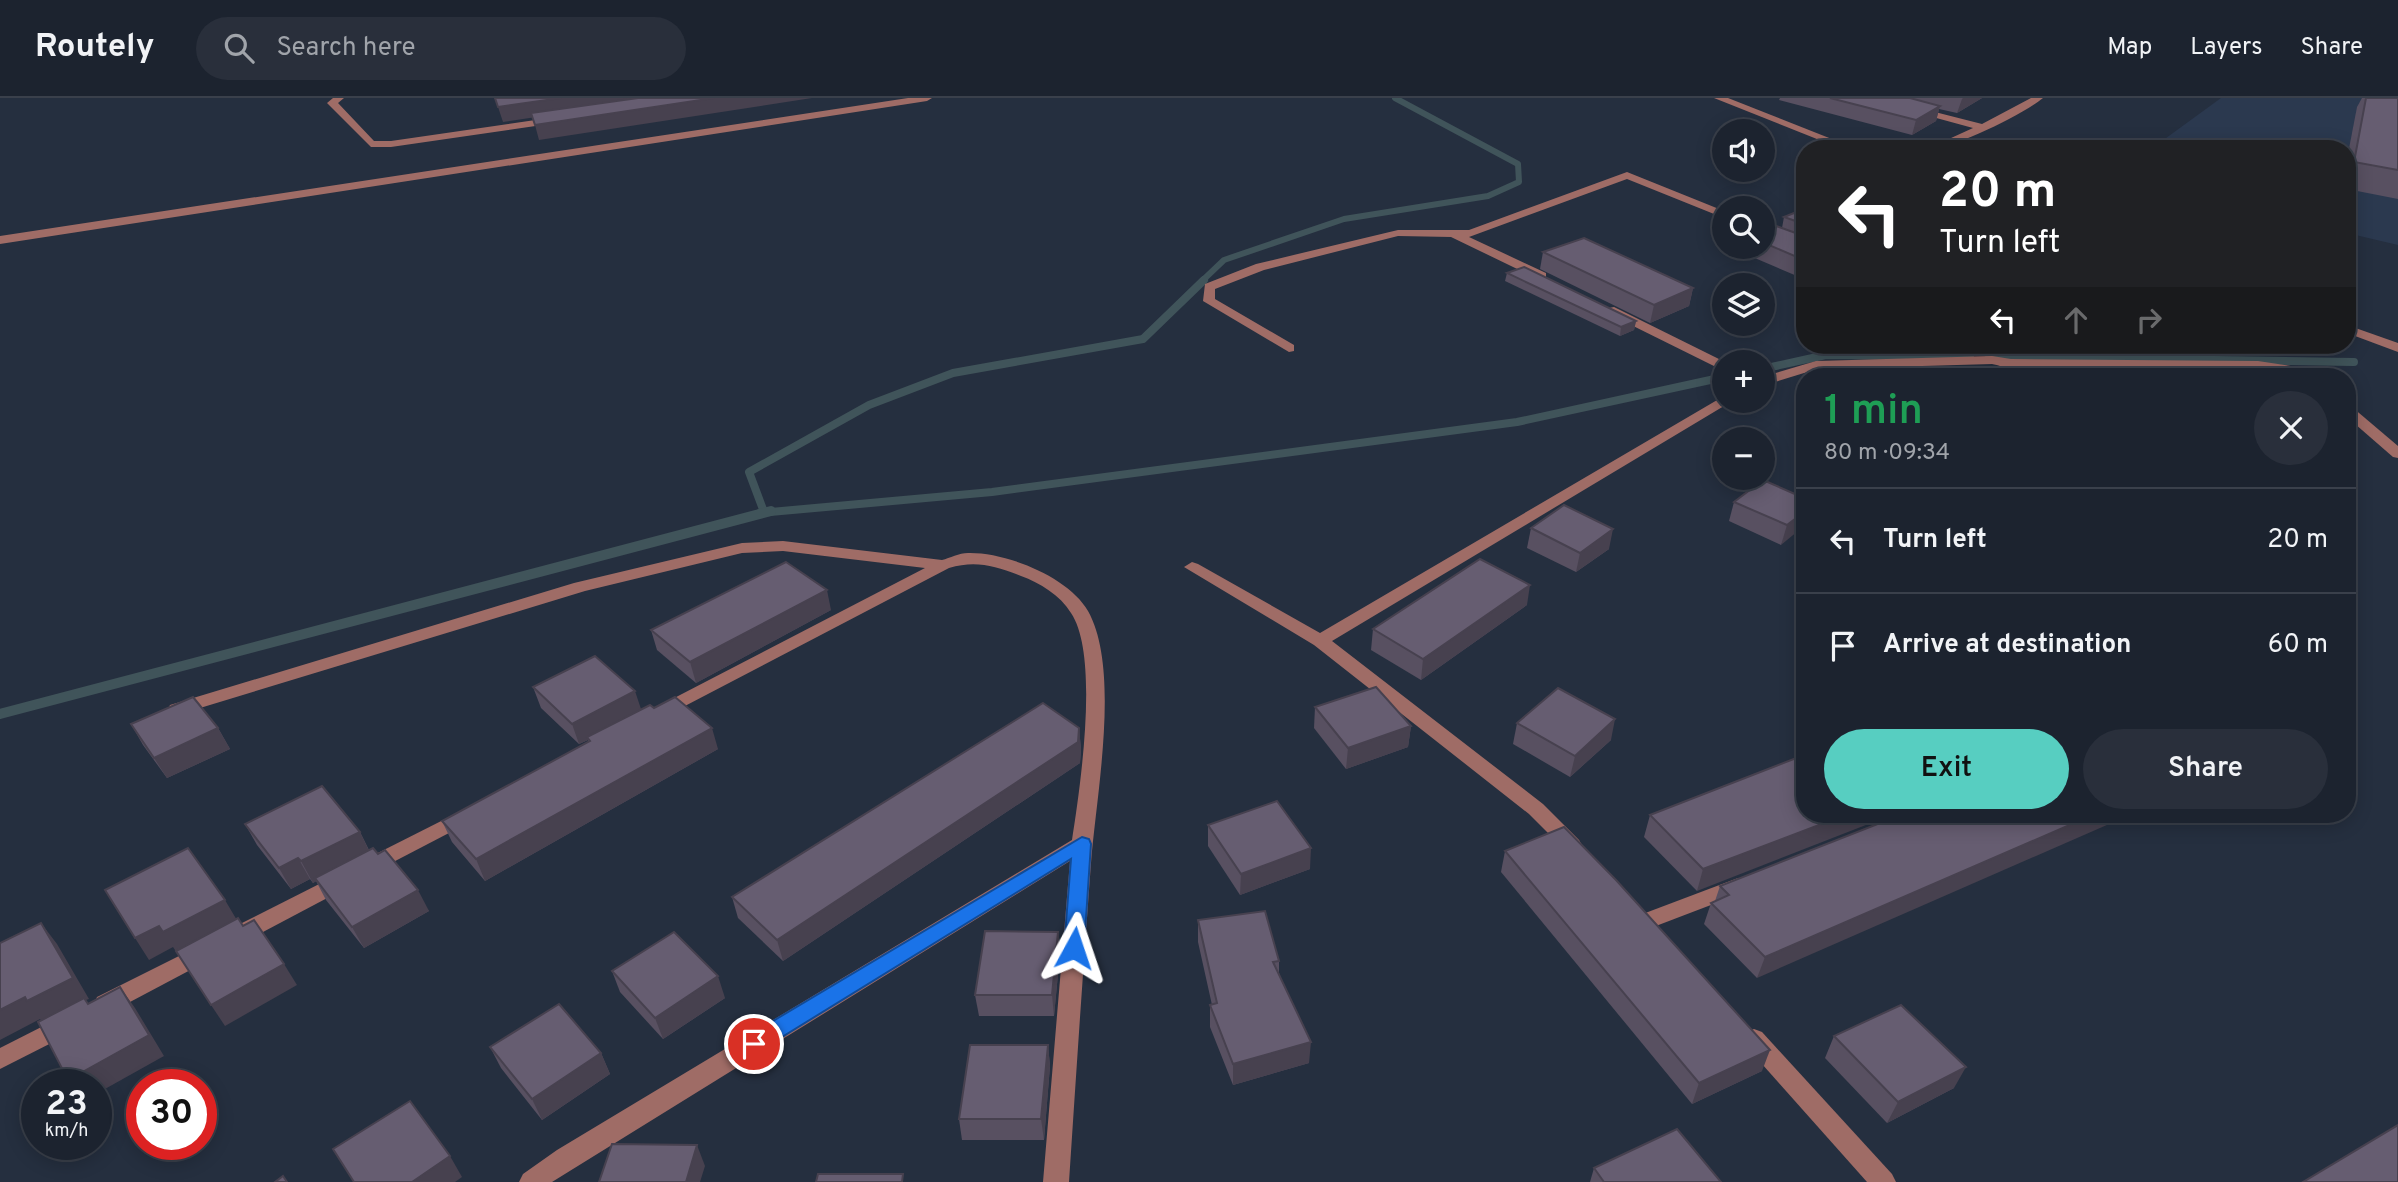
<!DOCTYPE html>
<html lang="en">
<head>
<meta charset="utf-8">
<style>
	body { margin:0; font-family:Overpass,sans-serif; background:#292f3b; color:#f1f3f6; height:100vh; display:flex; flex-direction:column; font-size:26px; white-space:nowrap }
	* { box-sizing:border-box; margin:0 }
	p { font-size:23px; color:#a0a4aa }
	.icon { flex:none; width:38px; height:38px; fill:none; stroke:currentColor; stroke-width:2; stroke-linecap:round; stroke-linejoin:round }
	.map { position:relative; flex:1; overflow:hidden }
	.sheet { position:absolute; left:1796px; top:270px; width:560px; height:455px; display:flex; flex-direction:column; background:#1c232f; border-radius:28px; box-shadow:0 4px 18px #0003,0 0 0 2px #3a404b }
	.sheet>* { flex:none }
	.hud { position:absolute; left:1796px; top:42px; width:560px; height:214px; border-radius:28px; box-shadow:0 4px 18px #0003,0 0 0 2px #3a404b; background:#202124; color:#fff; overflow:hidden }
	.fabs { position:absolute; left:1712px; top:21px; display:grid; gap:14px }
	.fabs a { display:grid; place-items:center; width:63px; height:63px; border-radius:50%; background:#1c232f; box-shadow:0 4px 18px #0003,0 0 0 2px #3a404b; font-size:35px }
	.speed { position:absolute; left:21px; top:971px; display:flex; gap:14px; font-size:35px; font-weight:700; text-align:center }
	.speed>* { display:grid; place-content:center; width:91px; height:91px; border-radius:50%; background:#1c232f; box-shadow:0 4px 18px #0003,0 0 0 2px #3a404b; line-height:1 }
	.speed small { font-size:18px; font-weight:400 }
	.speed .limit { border:10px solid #d22; background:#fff; color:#111 }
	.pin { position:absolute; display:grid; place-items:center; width:60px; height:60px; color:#fff; margin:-30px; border:4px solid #fff; border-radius:50%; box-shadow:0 2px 7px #0007 }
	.me { position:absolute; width:77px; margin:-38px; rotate:5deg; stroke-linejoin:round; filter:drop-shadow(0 0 5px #0008) }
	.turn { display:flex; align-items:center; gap:24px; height:147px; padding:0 28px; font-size:32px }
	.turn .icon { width:91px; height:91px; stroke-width:2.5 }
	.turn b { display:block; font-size:49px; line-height:60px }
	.lanes { display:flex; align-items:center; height:66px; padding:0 28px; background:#0003; justify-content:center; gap:35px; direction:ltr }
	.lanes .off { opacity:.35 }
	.round { display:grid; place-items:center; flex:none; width:74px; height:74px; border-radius:37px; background:#292f3b }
	.headline { display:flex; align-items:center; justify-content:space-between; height:119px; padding:0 28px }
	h1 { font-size:42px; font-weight:600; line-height:52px; color:#1e9e55 }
	.primary-button { display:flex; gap:14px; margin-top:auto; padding:14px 28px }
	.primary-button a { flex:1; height:80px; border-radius:42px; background:#57cec1; color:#111; font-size:28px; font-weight:600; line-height:80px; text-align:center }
	.primary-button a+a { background:#292f3b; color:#f1f3f6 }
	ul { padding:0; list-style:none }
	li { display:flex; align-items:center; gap:21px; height:105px; padding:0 28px; border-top:2px solid #3a404b }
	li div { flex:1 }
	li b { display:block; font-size:26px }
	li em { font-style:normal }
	header { display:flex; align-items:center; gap:42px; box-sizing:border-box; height:98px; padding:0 35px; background:#1c232f; border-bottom:2px solid #3a404b }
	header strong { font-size:33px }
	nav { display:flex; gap:38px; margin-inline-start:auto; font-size:24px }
	.search { width:490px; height:63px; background:#292f3b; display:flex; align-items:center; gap:18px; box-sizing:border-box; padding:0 24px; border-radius:38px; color:#a0a4aa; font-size:26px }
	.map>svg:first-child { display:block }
	.built { fill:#2b394f }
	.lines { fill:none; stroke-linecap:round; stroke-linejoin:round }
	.stream-far2 { stroke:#40545a; stroke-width:6 }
	.stream-far1 { stroke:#40545a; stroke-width:8 }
	.stream { stroke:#40545a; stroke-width:10 }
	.minor { fill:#9f6c66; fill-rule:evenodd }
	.wall { fill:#585061 }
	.shaded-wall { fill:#47414f }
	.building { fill:#665d71; stroke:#47414f; stroke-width:2 }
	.route { fill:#1a73e8; stroke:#114b97; stroke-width:2 }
</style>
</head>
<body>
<header>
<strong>Routely</strong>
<div class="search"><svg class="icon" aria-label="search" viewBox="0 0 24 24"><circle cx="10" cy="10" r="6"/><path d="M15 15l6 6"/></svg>Search here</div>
<nav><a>Map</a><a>Layers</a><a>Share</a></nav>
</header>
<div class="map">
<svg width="2398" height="1084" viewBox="0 0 2398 1084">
	<rect width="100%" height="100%" fill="#252f3f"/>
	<path class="built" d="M2221,0H2398V147L2347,135V51H2151Z"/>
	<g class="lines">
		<path class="stream-far2" d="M1202,183L1224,162L1344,121L1488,98L1519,84L1518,66L1395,0"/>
		<g class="stream-far1">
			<path d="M1989,259L2354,264"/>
			<path d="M1762,271L1826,257L1970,259"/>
			<path d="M764,414L749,374L869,307L953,275L1143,241L1204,182"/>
			<path d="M760,415L992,394L1517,324L1724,279"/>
		</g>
		<path class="stream" d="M0,616L771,413"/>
		<g class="minor">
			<path d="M333,0H344L338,5L374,43H391L556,19L561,22L556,25L391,49H371L327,5Z"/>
			<path d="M908,0H932L927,3L0,146V138Z"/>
			<path d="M1714,0H1728L1857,51H1842Z"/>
			<path d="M1863,0H1880L1982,26L2031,0H2043C2022,17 1953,51 1927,51L1973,30Z"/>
			<path d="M1627,74L1724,113V120L1627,81L1469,139L1546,175V181H1538L1451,139L1398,138L1264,172L1215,191V201L1294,247V253L1289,254L1203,203L1205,186L1256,166L1398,132H1469Z"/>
			<path d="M1614,209L1725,264L1724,273L1609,216V210Z"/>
			<path d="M2347,227L2398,245V254L2347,235Z"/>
			<path d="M1992,258L2011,261L2258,263L2297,269L2312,278H2294L2258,271L2025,269L2035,278C2018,279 2009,269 1992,266L1817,271L1762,288V279L1816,263Z"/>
			<path d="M1724,298V303H1731L1729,305L1332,543L1543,706L1579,742L1582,747L1579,752L1572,755L1565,752L1529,716L1314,547L1184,469L1192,464L1198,466L1320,535Z"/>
			<path d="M2347,308L2352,309L2398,348V360L2393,359L2347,319Z"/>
			<path d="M783,443L942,462C950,460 959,455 968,455C1006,454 1069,479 1088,513C1121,572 1096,698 1091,765C1083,872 1076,978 1069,1084H1043L1070,763L552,1084H519L523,1076L557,1052L1072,742C1080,690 1100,558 1071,515C1060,497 1040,485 1021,478C995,468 976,462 949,470L660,621L653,619L651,615L653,611L925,470L783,453L742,455L585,493L177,617L170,615L168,611L170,607L574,485L742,445Z"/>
			<path d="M465,711L472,713L475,718L472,723L376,773L369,776L362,773L359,768L362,763Z"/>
			<path d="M341,775L348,777L351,783L348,789L244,844L236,847L228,844L225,838L228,832Z"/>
			<path d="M1738,780L1745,782L1749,788L1745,794L1648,831L1640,829L1637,823L1640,817Z"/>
			<path d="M205,845L213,848L216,854L213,860L113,913L105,915L97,913L94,906L97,899Z"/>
			<path d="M65,917L73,920L77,927L73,934L0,971V950Z"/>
			<path d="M1754,931L1762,934L1892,1076L1896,1084H1867L1746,948L1742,941L1746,934Z"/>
		</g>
	</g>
	<g class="wall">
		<path d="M1780,0H1982L1957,15L1939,11L1936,23L1912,37L1779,2Z"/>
		<path d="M2362,0H2398V101L2347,91V61L2357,9Z"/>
		<path d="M1804,111V181L1736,152L1737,149H1762V127L1782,130L1784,119Z"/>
		<path d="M1543,154L1693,190L1689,208L1650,225L1540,171Z"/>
		<path d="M1507,175L1636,223L1634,232L1620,238L1505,183Z"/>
		<path d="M1804,400L1781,447L1729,423L1734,404Z"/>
		<path d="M1531,430L1609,451L1576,474L1527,450Z"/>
		<path d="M1527,507L1421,582L1371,552L1373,531Z"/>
		<path d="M831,512L696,585L657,552L651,532Z"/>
		<path d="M533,589L641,611L654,610L718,651L485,783L452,744L442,723L588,644V642L579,646L541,610Z"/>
		<path d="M1315,609L1411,628L1408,649L1346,671L1314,630Z"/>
		<path d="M1517,625L1611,642L1570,679L1513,646Z"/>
		<path d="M131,626L218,630L230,651L167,680L143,647Z"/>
		<path d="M1079,630L1081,651L1080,665L783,863L738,820L732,799Z"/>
		<path d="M1804,657L1697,793L1644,739L1650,717Z"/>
		<path d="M1903,716L1757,880L1704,826L1711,805L1715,803L1720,788Z"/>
		<path d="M245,726L360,734L369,752L429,813L364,850L326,802L316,783L313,785L310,781L291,791L257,747Z"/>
		<path d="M1208,727L1310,771L1240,797L1208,748Z"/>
		<path d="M1505,753L1762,973L1692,1006L1501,774Z"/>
		<path d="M1198,822L1279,863V875L1309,965L1233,987L1210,929V907H1212L1198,844Z"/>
		<path d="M1058,834L1060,855L1054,918H979L975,897Z"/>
		<path d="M612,873L725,900L663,941L620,894Z"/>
		<path d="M1834,938L1954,990L1887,1025L1825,960Z"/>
		<path d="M1048,947L1050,968L1044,1042H962L959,1021Z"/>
		<path d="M490,949L601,955L610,976L542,1022L501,970Z"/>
		<path d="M1594,1070L1721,1084H1590Z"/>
	</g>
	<g class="shaded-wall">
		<path d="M561,0H663L503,24L498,9Z"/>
		<path d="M714,0H812L539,42L535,27Z"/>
		<path d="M1963,0H1982L1957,15L1962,1Z"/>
		<path d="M1940,8L1936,23L1912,37L1916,22Z"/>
		<path d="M1693,190L1689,208L1650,225L1654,207Z"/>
		<path d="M1636,223L1634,232L1620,238L1621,229Z"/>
		<path d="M1804,414V428L1781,447L1787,427Z"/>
		<path d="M1613,431L1609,451L1576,474L1580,455Z"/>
		<path d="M1530,487L1527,507L1421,582L1423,561Z"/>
		<path d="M827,492L831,512L696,585L690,564Z"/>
		<path d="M635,593L642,614L587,639L588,642L579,646L572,626Z"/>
		<path d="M1615,621L1611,642L1570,679L1575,658Z"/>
		<path d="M2353,622L2347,633V625Z"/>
		<path d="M1411,628L1408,649L1346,671L1348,650Z"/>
		<path d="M218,630L230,651L167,680L154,660Z"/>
		<path d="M712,630L718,651L485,783L476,761Z"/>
		<path d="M1079,630L1081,651L1080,665L783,863L777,842Z"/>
		<path d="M1848,716H1894L1697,793L1703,771Z"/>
		<path d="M2095,716H2132L1757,880L1765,859Z"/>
		<path d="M360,734L370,755L313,785L301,763Z"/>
		<path d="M1311,750L1310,771L1240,797L1241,776Z"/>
		<path d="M298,760L310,781L291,791L279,770Z"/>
		<path d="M418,792L429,813L364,850L352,829Z"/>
		<path d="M225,802L238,824L177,855L173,849L149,862L135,840L159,828Z"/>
		<path d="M41,825L57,846L89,901L86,902L100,921L43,924L40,921L0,942V912L25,899Z"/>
		<path d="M1058,834L1060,855L1054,918L1052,897Z"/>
		<path d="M284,866L297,887L225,928L211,907Z"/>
		<path d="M718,878L725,900L663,941L655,920Z"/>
		<path d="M120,889L135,910L164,958L96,996V987H72L68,982Z"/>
		<path d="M1311,944L1309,965L1233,987V966Z"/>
		<path d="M1048,947L1050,968L1044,1042L1041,1021Z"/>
		<path d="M1770,952L1762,973L1692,1006L1699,985Z"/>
		<path d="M601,955L610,976L542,1022L532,1001Z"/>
		<path d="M1966,969L1954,990L1887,1025L1898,1004Z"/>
		<path d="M697,1047L705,1068L700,1084H686Z"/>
		<path d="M450,1058L462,1079L455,1084H412Z"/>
	</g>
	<g class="building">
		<path d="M495,0H561L498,9Z"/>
		<path d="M638,0H714L535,27L531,15Z"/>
		<path d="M1830,0H1910L1940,8L1916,22Z"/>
		<path d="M2366,0H2398V72L2354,64Z"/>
		<path d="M1804,111V126L1784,119Z"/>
		<path d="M1768,125L1804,138V162L1762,144V127Z"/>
		<path d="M1584,140L1693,190L1654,207L1543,154Z"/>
		<path d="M1524,169L1636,223L1621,229L1507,175Z"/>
		<path d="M1763,382L1804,400V414L1787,427L1734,404Z"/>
		<path d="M1564,407L1613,431L1580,455L1531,430Z"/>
		<path d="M1480,461L1530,487L1423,561L1373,531Z"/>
		<path d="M786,464L827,492L690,564L651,532Z"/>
		<path d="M595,558L635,593L572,626L533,589Z"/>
		<path d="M1376,589L1411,628L1348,650L1315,609Z"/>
		<path d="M1558,590L1615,621L1575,658L1517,625Z"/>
		<path d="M193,599L218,630L154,660L131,626Z"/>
		<path d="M675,599L712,630L476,761L442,723L590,643L587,639L650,607L654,610Z"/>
		<path d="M1043,605L1079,630L1078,644L777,842L732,799Z"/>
		<path d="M2347,618L2353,622L2347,625Z"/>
		<path d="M1804,657V716H1848L1703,771L1650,717Z"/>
		<path d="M322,688L360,734L301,763L298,760L279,770L245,726Z"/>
		<path d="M1277,703L1311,750L1241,776L1208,727Z"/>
		<path d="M1903,716H2095L1765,859L1711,805L1729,797L1720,788Z"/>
		<path d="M1564,729L1616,782L1770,952L1699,985L1505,753Z"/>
		<path d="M188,750L225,802L163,834L159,828L135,840L105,792Z"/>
		<path d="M373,750L378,756L385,752L418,792L352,829L315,780Z"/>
		<path d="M1265,813L1279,863L1273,864L1311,944L1233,966L1210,907L1217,905L1198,822Z"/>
		<path d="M238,820L243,828L254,822L284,866L211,907L176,853Z"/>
		<path d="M41,825L73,880L27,903L25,899L0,912V845Z"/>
		<path d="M985,833L1058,834L1052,897H975Z"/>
		<path d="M674,834L718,878L655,920L612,873Z"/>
		<path d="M120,889L149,937L68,982L38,924L84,900L88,906Z"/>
		<path d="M559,906L601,955L532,1001L490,949Z"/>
		<path d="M1901,907L1966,969L1898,1004L1834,938Z"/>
		<path d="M970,947H1048L1041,1021H959Z"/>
		<path d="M410,1003L450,1058L412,1084H354L333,1051Z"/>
		<path d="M2398,1027V1084H2303Z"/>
		<path d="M1677,1031L1721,1084H1604L1594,1070Z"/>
		<path d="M612,1046L697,1047L686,1084H599Z"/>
		<path d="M818,1076H903L902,1084H816Z"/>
		<path d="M283,1078L287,1084H275Z"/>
	</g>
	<path class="route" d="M1082,739L1089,741L1091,746L1084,850L1081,855L1074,858L1067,855L1064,850L1071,761L761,952L754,955L746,952L743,946L746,939Z"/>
</svg>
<div class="fabs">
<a><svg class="icon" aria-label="sound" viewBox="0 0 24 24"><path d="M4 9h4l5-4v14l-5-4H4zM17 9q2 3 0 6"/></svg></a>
<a><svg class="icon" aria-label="search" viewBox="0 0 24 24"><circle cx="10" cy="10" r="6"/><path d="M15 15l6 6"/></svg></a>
<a><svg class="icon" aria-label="layers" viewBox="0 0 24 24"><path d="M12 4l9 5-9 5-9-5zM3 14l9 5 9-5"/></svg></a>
<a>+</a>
<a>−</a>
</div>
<div class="speed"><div>23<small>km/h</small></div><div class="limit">30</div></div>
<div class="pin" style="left:754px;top:946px;background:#d93025"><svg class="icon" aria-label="arrive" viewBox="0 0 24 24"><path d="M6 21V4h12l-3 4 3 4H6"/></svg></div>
<svg class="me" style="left:1074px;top:850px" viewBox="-20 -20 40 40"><path d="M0-17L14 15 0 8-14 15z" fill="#1a73e8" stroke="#fff" stroke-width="4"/></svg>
<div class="hud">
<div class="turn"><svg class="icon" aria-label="left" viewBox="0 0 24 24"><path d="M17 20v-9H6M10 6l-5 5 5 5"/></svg><div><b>20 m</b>Turn left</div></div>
<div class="lanes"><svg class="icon" aria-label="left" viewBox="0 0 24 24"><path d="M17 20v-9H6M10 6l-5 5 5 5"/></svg><svg class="icon off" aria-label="ahead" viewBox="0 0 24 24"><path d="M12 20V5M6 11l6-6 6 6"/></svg><svg class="icon off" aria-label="right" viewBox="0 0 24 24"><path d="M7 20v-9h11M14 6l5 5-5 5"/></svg></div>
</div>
<section class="sheet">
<div class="headline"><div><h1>1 min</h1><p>80 m · 09:34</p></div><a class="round"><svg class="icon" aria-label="close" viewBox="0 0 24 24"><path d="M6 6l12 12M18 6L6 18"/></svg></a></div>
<ul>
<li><svg class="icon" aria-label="left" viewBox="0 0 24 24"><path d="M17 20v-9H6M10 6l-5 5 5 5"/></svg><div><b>Turn left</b></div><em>20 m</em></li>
<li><svg class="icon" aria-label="arrive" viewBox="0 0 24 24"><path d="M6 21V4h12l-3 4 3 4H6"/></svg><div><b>Arrive at destination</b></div><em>60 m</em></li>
</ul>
<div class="primary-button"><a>Exit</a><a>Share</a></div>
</section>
</div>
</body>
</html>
